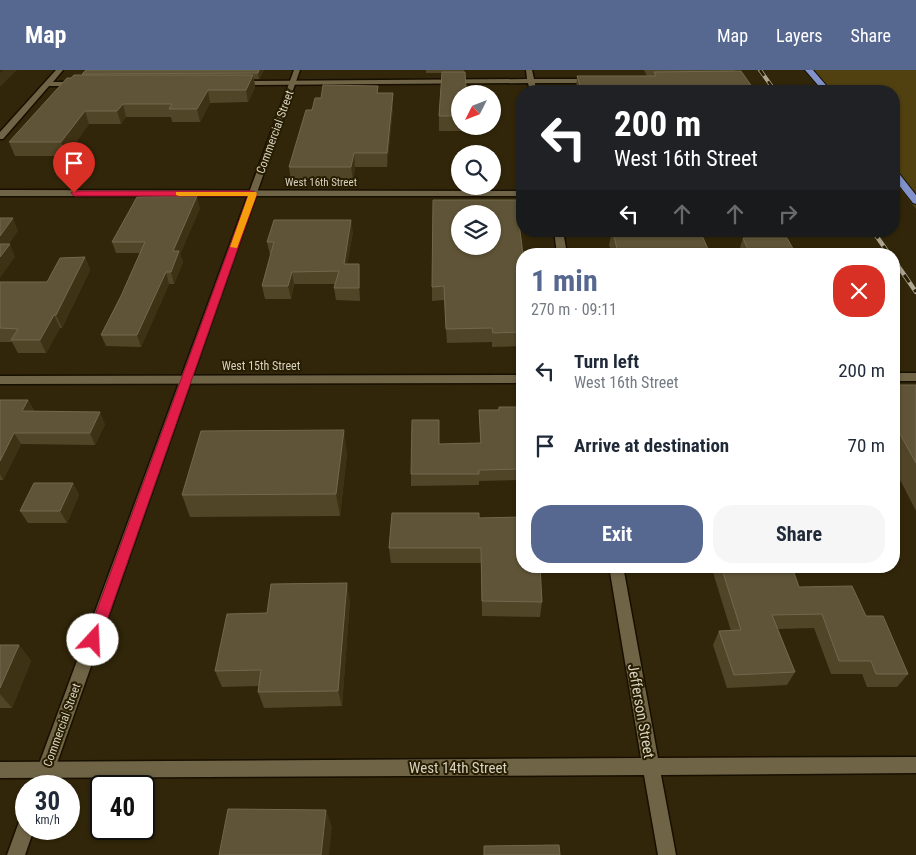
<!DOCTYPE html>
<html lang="en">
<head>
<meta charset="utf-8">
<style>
	body { margin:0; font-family:"Roboto Condensed",sans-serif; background:#f6f6f7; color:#1f2937; height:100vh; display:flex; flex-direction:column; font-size:19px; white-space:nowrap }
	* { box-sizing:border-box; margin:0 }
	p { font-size:16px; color:#747a83 }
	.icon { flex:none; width:28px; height:28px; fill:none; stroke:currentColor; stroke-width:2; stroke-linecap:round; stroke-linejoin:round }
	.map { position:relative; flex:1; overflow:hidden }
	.details { position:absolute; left:516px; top:178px; width:384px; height:325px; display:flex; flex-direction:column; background:#fff; border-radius:20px; box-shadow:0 1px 4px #0004 }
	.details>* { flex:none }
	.guide { position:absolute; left:516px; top:15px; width:384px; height:152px; border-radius:20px; box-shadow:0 1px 4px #0004; background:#202124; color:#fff; overflow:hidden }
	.needle { width:32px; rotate:228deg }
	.fabs { position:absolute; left:451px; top:15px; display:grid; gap:10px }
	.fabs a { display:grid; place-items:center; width:50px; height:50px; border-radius:50%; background:#fff; box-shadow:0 1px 4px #0004; font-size:25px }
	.speed { position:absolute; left:15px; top:705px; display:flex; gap:10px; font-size:25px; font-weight:700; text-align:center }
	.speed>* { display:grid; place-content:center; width:65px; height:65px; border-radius:50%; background:#fff; box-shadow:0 1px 4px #0004; line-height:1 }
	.speed small { font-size:12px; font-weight:400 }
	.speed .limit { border:2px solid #111; border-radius:8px; background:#fff; color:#111 }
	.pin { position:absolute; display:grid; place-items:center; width:42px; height:42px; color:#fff; margin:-51px -21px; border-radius:50% 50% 50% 0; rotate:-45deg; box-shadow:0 0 5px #0007 }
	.pin .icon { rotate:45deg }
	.me { position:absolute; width:55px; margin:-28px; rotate:20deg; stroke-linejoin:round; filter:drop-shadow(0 0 4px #0008) }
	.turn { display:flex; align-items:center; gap:18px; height:105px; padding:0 15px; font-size:22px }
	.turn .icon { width:65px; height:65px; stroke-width:2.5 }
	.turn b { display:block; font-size:35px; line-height:42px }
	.lanes { display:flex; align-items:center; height:48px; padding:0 15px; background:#0003; justify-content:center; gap:25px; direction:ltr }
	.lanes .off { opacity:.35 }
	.round { display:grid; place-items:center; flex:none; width:52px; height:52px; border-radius:20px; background:#f6f6f7 }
	.overview { display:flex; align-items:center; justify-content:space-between; height:85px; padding:0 15px }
	h1 { font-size:30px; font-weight:700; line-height:38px; color:#576890 }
	.cta { display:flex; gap:10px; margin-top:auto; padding:10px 15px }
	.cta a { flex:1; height:58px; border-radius:20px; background:#576890; color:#fff; font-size:20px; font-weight:700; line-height:58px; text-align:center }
	.cta a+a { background:#f6f6f7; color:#1f2937 }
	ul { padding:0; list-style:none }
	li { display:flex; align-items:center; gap:15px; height:75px; padding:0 15px }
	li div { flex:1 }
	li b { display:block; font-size:19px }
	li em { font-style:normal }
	header { display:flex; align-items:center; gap:30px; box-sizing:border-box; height:70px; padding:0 25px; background:#576890; color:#fff }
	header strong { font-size:24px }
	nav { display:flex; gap:28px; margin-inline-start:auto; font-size:18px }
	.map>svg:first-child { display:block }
	.green { fill:#514111 }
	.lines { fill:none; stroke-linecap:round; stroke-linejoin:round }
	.minor-casing { stroke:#170f00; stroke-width:3 }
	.tertiary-casing { stroke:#170f00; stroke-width:3 }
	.trunk-casing { stroke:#170f00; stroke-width:2 }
	.minor { fill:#706446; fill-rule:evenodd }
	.tertiary { fill:#706446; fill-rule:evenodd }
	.trunk { fill:#8293cc; fill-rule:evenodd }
	.rail-far1-casing { stroke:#aca591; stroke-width:4 }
	.rail-casing { stroke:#aca591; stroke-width:4.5 }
	.rail-far1 { stroke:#271d01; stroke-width:2.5; stroke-dasharray:7; stroke-linecap:butt }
	.rail { stroke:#271d01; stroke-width:3; stroke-dasharray:9; stroke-linecap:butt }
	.wall { fill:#504527 }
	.shaded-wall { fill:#3e3214 }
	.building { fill:#5f5437; stroke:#72684d; fill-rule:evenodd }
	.route { fill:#e11d48; stroke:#92132f }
	.slow { fill:#f59e0b }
	.labels { text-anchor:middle; stroke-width:4; stroke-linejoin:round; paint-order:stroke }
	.far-street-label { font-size:11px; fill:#d8d2c1; stroke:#271d01 }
	.street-label { font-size:12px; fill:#d8d2c1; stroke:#271d01 }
	.near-street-label { font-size:15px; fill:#d8d2c1; stroke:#271d01 }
</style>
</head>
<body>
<header>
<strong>Map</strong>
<nav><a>Map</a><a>Layers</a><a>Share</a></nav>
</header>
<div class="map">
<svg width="916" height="785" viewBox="0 0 916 785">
	<rect width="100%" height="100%" fill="#312609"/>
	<path class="green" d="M804,0H916V139L894,111V21H821Z"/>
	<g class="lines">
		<defs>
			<g id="minor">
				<path d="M56,0H63L53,12H78L81,14L78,16H49L3,69H0V62Z"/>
				<path d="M526,0H532L534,9H593L596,11L593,13H535L536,21H530L528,13L238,15L235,13L238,11L527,9Z"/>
				<path d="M0,120L522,121V126H0Z"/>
				<path d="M554,161H563L567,184H557Z"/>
				<rect x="894" y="303" width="22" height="8"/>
				<path d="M522,305V313L0,314V306Z"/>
				<path d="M609,496H623L658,688L916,687V703L661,705L676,785H658L644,705L0,708V692L641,688Z"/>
			</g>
			<g id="tertiary">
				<path d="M294,0H300L49,716H31Z"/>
				<path d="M26,746V759H34L25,785H7L20,749Z"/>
			</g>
			<g id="trunk">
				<path d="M805,0H813L831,21H823Z"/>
				<path d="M894,100L897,101L916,125V134L913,133L894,109Z"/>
			</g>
		</defs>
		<use href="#minor" class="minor-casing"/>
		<use href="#tertiary" class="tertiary-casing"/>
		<use href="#trunk" class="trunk-casing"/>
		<use href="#minor" class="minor"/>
		<use href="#tertiary" class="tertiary"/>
		<use href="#trunk" class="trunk"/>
		<defs>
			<path id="rail-far1" d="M760,0L775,21"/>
			<g id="rail">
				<path d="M873,161L889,184"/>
				<path d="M894,190L916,222"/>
			</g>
		</defs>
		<use href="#rail-far1" class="rail-far1-casing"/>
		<use href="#rail" class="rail-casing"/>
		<use href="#rail-far1" class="rail-far1"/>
		<use href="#rail" class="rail"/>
	</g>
	<g class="wall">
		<path d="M264,0L259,9H254L255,17L248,32L210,33L200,52H172L171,47H126L121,54H89L66,86H15L9,72L71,8L83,5L82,4Z"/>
		<path d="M426,0H464L460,24V56H482V61H439V46L442,3H426Z"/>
		<path d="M644,0H735V1L755,21H576L577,6H647Z"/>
		<path d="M378,16V23H393V37L387,97H355L353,111H291L289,97L312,40L321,28Z"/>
		<path d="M200,138L180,184L183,192L174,214H169L141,277L106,276L101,265L121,226L140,183H116L112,172Z"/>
		<path d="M612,161H700L708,179L706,184H612L609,175Z"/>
		<path d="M353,162L347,194H359L360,206V231L336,230L334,218L335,214H294L291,229H265L262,216L271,185H270L267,172Z"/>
		<path d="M743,168L796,184H738Z"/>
		<path d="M523,184L522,276L492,277V272L447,273L444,230L432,231V217Z"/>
		<path d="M85,187L90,200L62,258H60L46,283H18L12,272H0V212H47Z"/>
		<path d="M894,315H916V441L894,398Z"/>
		<path d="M0,330H28L34,341L105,354L95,375L21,374L3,410H0Z"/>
		<path d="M499,337H522V410L479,411V415L411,416V404L439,374L480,373L479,340H498Z"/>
		<path d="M347,383L340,446L190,447L182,425Z"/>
		<path d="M73,413L79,425L67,453H28L20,441Z"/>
		<path d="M479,448L542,532L540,547L482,546L481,493H391L389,478Z"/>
		<path d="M711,496H787L799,517L866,546L908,604L897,617H867L862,604H831L814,558L778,559L795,602L787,615L727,618L713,575L719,561H731Z"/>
		<path d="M350,530L342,636L264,638L258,622L259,616L222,617L215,601L267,543Z"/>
		<path d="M0,575H19L31,591L12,638H0Z"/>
	</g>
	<g class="shaded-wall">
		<path d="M3,0H17L0,17V3Z"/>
		<path d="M259,0H264L259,9L258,3Z"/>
		<path d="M253,5L255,17L248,32L246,20Z"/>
		<path d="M208,20L210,33L200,52L197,39Z"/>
		<path d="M393,23V37L387,97V83Z"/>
		<path d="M123,34L126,47L121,54L117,41Z"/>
		<path d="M85,41L89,54L66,86L61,72Z"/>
		<path d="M354,83L355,97L353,111L351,97Z"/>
		<path d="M197,126L200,138L180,184L183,192L174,214L171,202L173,181Z"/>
		<path d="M13,148L18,161L0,187V166Z"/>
		<path d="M351,150L353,162L345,207L344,194Z"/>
		<path d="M10,174L15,187L0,208V187Z"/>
		<path d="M85,187L90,200L62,258L56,245Z"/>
		<path d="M359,194L360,206V231L359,218Z"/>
		<path d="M166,202L169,214L141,277L137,265Z"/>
		<path d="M292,202L294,214L291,229L288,216Z"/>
		<path d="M54,245L60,258L46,283L40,270Z"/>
		<path d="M28,330L34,342L22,341Z"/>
		<path d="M100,342L105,354L95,375L90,363Z"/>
		<path d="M344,360L347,383L340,446L336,424Z"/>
		<path d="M14,363L21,374L3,410L0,404V391Z"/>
		<path d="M73,413L79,425L67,453L60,441Z"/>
		<path d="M347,513L350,530L342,636L338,621Z"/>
		<path d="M19,575L31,591L12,638L0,624V618Z"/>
		<path d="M326,740L332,757L329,785H321Z"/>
	</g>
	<g class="building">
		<path d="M86,0H259L258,3L82,4Z"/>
		<path d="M741,1L755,21H582L577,6H656L654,2Z"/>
		<path d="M442,2H465L466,18H482V24H460V46H439Z"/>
		<path d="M74,5H253L246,20H208L197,39H169L172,34H123L117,41H85L61,72H9L67,8H71Z"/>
		<path d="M323,15L378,16L377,23H393L387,83H354L351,97H289L306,40H312L315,28H321Z"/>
		<path d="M197,126L173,181H179L171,202H166L137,265H101L121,226L145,172H112L137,127Z"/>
		<path d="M433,130H516L523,184L522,262L493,263L492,258L446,259L444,216L432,217ZM460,144H492V176H460Z"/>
		<path d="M0,148H13L0,166Z"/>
		<path d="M274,150H351L344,194H359V218H334L339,201L292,202L288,216H262L274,172H267Z"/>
		<path d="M613,161H700L708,179H617Z"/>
		<path d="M743,168H787L796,184H750Z"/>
		<path d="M0,174H10L0,187Z"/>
		<path d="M85,187L56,245H54L40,270H11L18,259L0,258V212H47L60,188Z"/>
		<path d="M894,315H916V393L899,362H894Z"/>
		<path d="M0,330H28L22,341L100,342L90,363H14L0,391Z"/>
		<path d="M499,337H522V399L479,400V404H411L412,350H439V374L481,373L479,340H499Z"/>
		<path d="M344,360L336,424L182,425L201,361Z"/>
		<path d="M34,413H73L60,441H20Z"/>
		<path d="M392,443H479V448L522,447V496H540L542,532L482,531L481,478H389Z"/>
		<path d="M721,496H787V497H792L799,517L852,516L866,546H883L908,604H876L871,591H839L822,544L772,545L795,602L734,605L719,561L741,560Z"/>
		<path d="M347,513L338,621L258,622L261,600L215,601L227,544L267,543L271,514Z"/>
		<path d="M0,575H19L0,618Z"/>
		<path d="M228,739L326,740L321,785H219Z"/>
		<path d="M559,775L560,785H484V776Z"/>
	</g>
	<path class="route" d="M253,121L257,124L100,570L98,574L93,576L88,574L86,570L248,126H74L71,123L74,121Z"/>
	<path class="slow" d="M176,122H256L257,124L237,178L230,177L248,126H179L176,125Z"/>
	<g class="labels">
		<g class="far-street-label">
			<text x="321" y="116">West 16th Street</text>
		</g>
		<g class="street-label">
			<text transform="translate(275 62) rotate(-70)" y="4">Commercial Street</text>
			<text x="261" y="300">West 15th Street</text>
			<text transform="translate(62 655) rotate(-70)" y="4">Commercial Street</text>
		</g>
		<g class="near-street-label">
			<text transform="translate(641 641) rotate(80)" y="5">Jefferson Street</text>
			<text x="458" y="703">West 14th Street</text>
		</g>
	</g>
</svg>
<div class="fabs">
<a><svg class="needle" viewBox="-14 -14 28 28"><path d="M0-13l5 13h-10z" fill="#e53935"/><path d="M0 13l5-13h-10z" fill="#747a83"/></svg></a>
<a><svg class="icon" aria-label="search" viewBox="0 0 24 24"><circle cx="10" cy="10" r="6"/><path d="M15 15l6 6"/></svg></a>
<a><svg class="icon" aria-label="layers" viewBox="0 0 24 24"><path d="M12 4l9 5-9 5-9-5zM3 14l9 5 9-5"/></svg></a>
</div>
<div class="speed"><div>30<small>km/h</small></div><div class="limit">40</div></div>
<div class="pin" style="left:74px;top:123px;background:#d93025"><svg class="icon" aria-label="arrive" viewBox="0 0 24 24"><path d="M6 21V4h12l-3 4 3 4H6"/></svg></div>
<svg class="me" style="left:93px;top:570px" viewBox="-20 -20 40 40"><circle r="19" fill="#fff"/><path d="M0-13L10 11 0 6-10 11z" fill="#e11d48"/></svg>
<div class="guide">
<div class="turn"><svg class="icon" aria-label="left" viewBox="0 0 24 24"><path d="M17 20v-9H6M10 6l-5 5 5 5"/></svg><div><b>200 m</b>West 16th Street</div></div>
<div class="lanes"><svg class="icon" aria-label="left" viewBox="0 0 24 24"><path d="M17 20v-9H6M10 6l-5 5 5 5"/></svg><svg class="icon off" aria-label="ahead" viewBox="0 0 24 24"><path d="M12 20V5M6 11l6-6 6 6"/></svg><svg class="icon off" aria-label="ahead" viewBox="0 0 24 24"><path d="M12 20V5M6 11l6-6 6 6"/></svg><svg class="icon off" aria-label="right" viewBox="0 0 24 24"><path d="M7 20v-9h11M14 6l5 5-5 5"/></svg></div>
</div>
<section class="details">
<div class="overview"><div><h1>1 min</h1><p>270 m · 09:11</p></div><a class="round" style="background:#d93025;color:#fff"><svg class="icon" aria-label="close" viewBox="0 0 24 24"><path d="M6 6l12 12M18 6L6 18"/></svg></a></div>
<ul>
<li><svg class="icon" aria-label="left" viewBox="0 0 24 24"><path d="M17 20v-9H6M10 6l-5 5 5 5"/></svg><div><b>Turn left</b><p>West 16th Street</p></div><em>200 m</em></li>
<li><svg class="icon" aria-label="arrive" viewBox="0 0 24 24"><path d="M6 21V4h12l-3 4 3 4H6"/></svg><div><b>Arrive at destination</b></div><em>70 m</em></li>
</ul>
<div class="cta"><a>Exit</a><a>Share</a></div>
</section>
</div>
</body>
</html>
